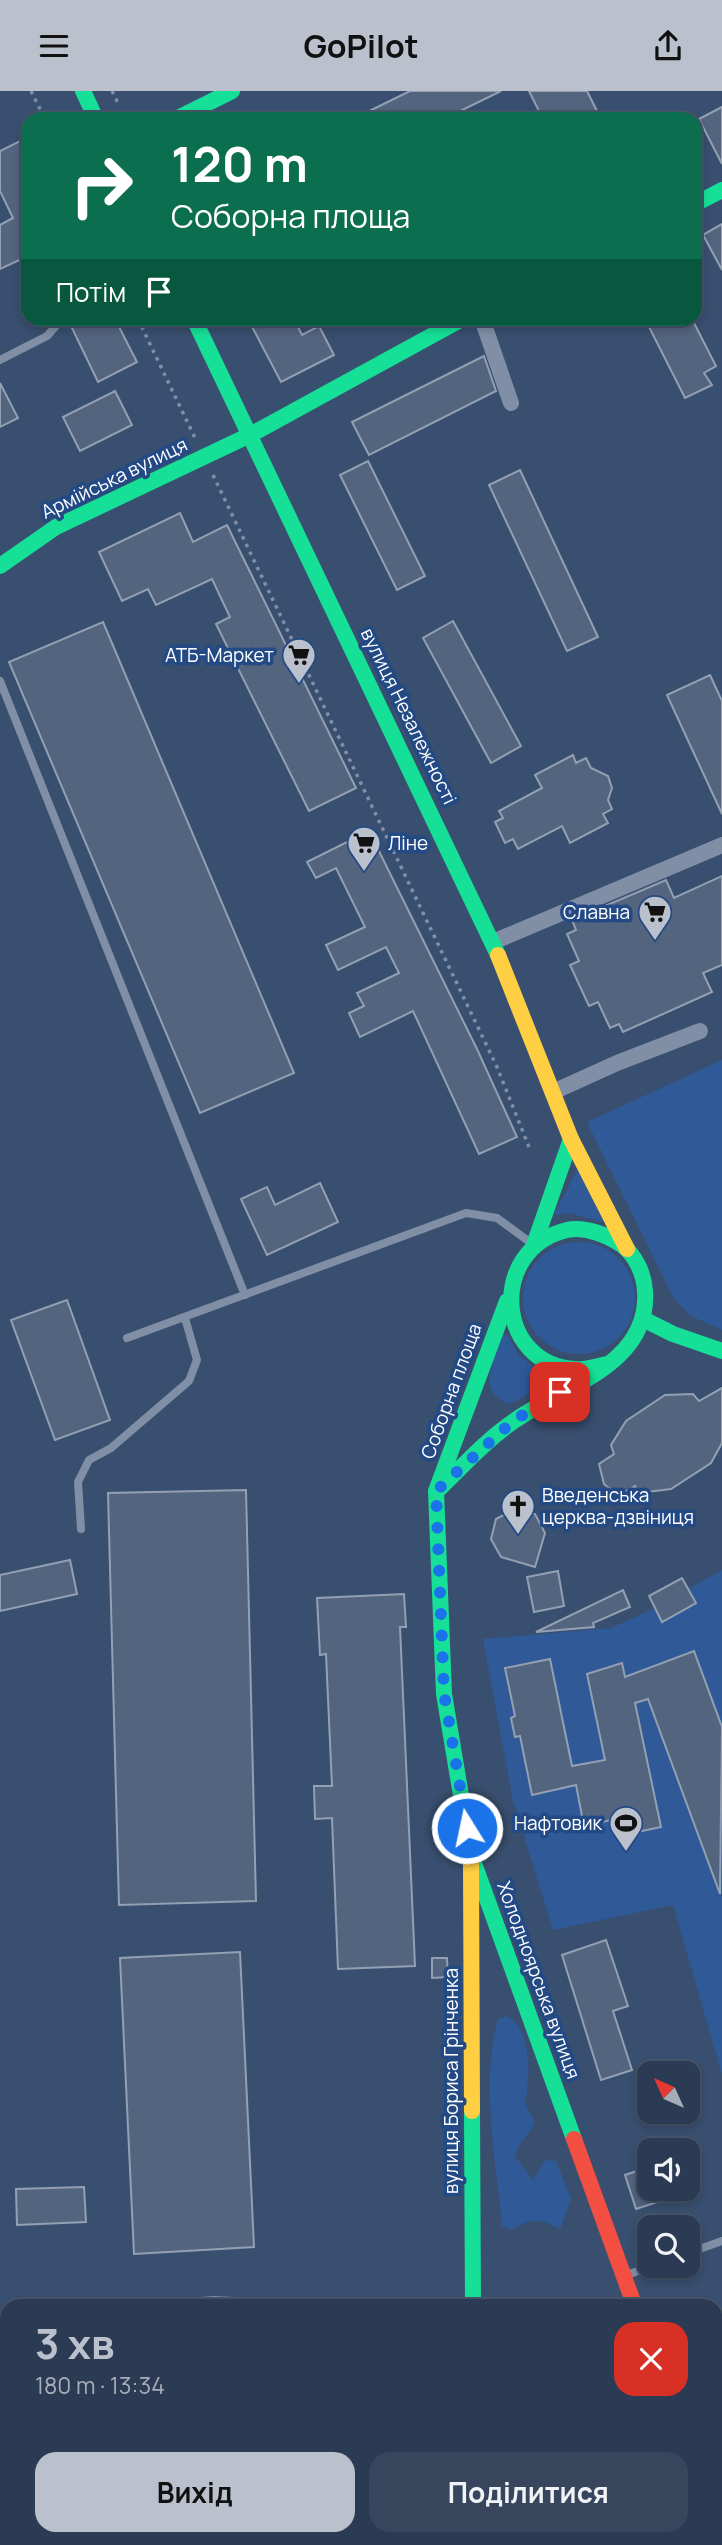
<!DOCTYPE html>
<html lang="uk">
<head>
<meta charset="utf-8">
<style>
	body { margin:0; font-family:Manrope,sans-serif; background:#37465d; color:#f1f3f6; height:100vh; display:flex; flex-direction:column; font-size:26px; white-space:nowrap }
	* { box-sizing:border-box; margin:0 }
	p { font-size:23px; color:#a6adb8 }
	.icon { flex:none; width:38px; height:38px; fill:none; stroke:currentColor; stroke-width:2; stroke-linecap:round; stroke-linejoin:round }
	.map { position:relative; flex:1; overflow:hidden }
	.details { position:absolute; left:0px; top:2208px; width:723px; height:247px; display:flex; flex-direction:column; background:#2b3b53; border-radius:21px 21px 0 0; box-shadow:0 4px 10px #0003,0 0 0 2px #47556a }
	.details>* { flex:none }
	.top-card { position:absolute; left:21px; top:21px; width:681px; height:214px; border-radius:21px; box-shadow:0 4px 10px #0003,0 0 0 2px #47556a; background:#0b6e4f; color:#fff; overflow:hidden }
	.needle { width:46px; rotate:315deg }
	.fabs { position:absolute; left:637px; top:1970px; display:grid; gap:14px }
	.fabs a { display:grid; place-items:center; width:63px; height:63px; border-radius:14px; background:#2b3b53; box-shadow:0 4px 10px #0003,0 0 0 2px #47556a; font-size:35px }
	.pin { position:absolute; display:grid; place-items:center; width:60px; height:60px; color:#fff; margin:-30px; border-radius:14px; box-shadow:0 4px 10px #0006 }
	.me { position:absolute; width:77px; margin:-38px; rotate:350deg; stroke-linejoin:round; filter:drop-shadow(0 0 5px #0008) }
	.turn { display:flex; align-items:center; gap:24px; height:147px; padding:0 35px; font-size:32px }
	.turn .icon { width:91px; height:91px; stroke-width:2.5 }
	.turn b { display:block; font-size:49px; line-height:60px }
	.then { display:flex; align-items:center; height:66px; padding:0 35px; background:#0003; gap:14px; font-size:26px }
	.round { display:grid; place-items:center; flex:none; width:74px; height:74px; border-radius:21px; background:#37465d }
	.overview { display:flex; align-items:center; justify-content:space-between; height:119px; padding:0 35px }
	h1 { font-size:42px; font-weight:700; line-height:52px; color:#bac1cd }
	.primary-button { display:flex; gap:14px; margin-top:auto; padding:14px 35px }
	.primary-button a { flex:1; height:80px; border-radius:21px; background:#bac1cd; color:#111; font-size:28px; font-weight:700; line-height:80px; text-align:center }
	.primary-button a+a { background:#37465d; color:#f1f3f6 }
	header { display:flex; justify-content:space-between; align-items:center; height:91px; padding:0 35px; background:#bac1cd; color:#111; font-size:32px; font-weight:700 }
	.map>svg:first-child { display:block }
	.green { fill:#2f5997 }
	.building { fill:#53647e; stroke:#93a0b3; stroke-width:2 }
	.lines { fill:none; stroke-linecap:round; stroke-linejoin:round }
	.path { stroke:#808fa5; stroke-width:3.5; stroke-dasharray:3.5 5; stroke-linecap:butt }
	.lane { stroke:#808fa5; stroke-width:8 }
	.street { stroke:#808fa5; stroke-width:16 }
	.fast { stroke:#16e098; stroke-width:16 }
	.slow { stroke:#ffcf43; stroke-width:16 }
	.jam { stroke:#f24e42; stroke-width:16 }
	.route { stroke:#1a73e8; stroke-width:12; stroke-dasharray:0 21.6 }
	.labels { text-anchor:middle; stroke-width:7; stroke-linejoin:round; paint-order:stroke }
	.street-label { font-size:19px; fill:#fff; stroke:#234a85 }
	.poi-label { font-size:19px; fill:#fff; stroke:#234a85; text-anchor:end }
</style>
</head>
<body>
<header><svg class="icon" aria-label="menu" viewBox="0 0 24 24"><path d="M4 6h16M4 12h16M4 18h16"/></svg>GoPilot<svg class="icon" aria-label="share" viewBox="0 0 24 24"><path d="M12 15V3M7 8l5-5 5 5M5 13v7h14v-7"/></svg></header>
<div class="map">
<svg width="722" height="2454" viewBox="0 0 722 2454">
	<rect width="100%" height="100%" fill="#394f6f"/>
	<g class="green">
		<path d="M722,969V1239L691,1225L674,1208L587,1031Z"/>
		<path d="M578,1077L604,1132L570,1122L554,1124Z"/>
		<circle cx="579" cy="1207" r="56"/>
		<path d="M507,1243L518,1263L534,1277L553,1286L554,1290L510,1313C475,1302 494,1269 502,1245Z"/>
		<path d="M722,1479V1983L673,1814L553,1839L513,1710L483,1548L611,1537L655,1517L649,1505L682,1487L688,1498Z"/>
		<path d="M507,1925C533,1940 530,1986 525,2012L535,2031C530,2045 518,2050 515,2065L533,2089L545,2069L556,2070L571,2108L560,2138C539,2127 532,2127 512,2139L502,2135C496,2071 480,1990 498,1928Z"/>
	</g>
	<g class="building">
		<path d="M410,0H501L444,28H353Z"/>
		<path d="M529,0H587L601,28H543Z"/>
		<path d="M722,16V73L699,28Z"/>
		<path d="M28,46V165L0,178V134L13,127L0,100V60Z"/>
		<path d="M722,133V179L703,144Z"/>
		<path d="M92,228H115L137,271L98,291L72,237Z"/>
		<path d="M248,228H294L302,244L319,235L334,264L281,291Z"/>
		<path d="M645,228H692L716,275L704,282L712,294L685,307Z"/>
		<path d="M484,265L496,300L369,364L352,331Z"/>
		<path d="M0,292L18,327L0,336Z"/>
		<path d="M115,300L132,334L80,360L63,326Z"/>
		<path d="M368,370L425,485L397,499L340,384Z"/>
		<path d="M520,379L598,546L567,560L489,394Z"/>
		<path d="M180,422L193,451L227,434L356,697L309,720L216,533L230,526L212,488L156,514L148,498L122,510L99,461Z"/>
		<path d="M453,530L521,655L491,672L423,547Z"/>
		<path d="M103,531L294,982L200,1022L9,571Z"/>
		<path d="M710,584L722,610V723L667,604Z"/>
		<path d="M573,664L576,672L586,667L591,677L608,685L612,697L608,709L612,718L603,723L608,732L570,752L562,735L518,758L513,748L505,752L495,731L503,727L499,720L542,697L535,684Z"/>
		<path d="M369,740L477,958L517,1046L479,1063L413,920L360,946L349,922L364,915L357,902L399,882L386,856L338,879L326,854L365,836L336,777L316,787L307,771Z"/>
		<path d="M722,785V874L703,882L712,901L623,941L619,933L610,937L598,911L589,915L570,874L579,870L567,843L576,839L572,829L666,789L674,807Z"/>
		<path d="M320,1092L338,1131L267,1164L241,1108L267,1096L275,1114Z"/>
		<path d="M67,1209L110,1329L55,1349L11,1229Z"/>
		<path d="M722,1297V1352L711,1372L671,1398L639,1402L635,1395L618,1405L604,1393L599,1373L614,1363L611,1354L626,1330L665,1304L693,1303L699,1310Z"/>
		<path d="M246,1399L256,1810L119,1814L108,1402Z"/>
		<path d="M515,1418L535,1423L545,1442L535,1476L501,1466L491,1448L496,1428Z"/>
		<path d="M70,1469L77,1503L0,1520V1484Z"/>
		<path d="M558,1480L564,1515L534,1521L527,1486Z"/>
		<path d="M682,1487L696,1512L662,1531L649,1505Z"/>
		<path d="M623,1499L630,1516L593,1532L594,1536L536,1541Z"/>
		<path d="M404,1503L406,1536H400L415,1875L338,1878L332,1727L315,1728L314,1695H332L326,1563L320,1564L317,1507Z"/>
		<path d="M694,1560L722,1636L720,1803L648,1608L635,1612L661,1736L632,1742L629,1725L584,1735L576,1694L532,1704L520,1645L515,1646L511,1627L515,1625L505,1577L550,1568L572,1675L605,1669L587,1583L622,1572L625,1586Z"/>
		<path d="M606,1849L628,1915L613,1920L632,1979L601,1989L562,1864Z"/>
		<path d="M240,1861L254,2156L134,2163L120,1867Z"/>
		<path d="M432,1867H447L448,1886L432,1887Z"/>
		<path d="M649,2076V2098H688V2101L636,2118L625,2084Z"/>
		<path d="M84,2096L86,2131L17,2134L16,2098Z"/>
	</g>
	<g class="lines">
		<g class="path">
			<path d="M31,0L45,28"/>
			<path d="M112,0L119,14"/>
			<path d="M138,228L196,349"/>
			<path d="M213,384L497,976L529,1056"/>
		</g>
		<g class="lane">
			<path d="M0,269L47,245L62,228"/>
			<path d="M0,590L245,1204"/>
			<path d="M127,1247L466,1122L497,1127L531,1152"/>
			<path d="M81,1438L78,1391L89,1369L111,1357L189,1290L197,1269L185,1227"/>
			<path d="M688,2162L722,2150"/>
			<path d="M627,2184L651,2175"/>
		</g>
		<g class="street">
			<path d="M482,228L511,312"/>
			<path d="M493,851L722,754"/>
			<path d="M553,1001L617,972L700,940"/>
			<path d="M172,2216L214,2213L280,2216"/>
			<path d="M0,2320L7,2314"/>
		</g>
		<g class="fast">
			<path d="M83,0L96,28"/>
			<path d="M176,28L232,0"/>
			<path d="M695,113L722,99"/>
			<path d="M194,228L498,864"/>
			<path d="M0,475L56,436L250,344L462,228"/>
			<path d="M534,1154L571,1048"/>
			<path d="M507,1210L436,1400L444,1603L471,1764L574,2048"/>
			<path d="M645,1229L673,1243L722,1260"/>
			<path d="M439,1398C463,1375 486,1349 514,1330C564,1295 650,1274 645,1200C644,1183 636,1165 622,1154C607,1144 585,1135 567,1139C487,1158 496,1275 576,1278C586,1279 597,1275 607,1273"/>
			<path d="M472,2020L473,2216"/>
			<path d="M716,2436L722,2453"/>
			<path d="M407,2454L409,2448"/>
		</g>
		<g class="slow">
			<path d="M498,864L571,1048L627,1158"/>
			<path d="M471,1773L472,2020"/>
		</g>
		<path class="jam" d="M574,2048L635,2216"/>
	</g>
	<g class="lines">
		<path class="route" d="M467,1737L444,1602L436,1400L513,1330L560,1301"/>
	</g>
	<defs>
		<symbol id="supermarket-pin" viewBox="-11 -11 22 30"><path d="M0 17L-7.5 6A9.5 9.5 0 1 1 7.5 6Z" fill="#bac1cd" stroke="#234a85"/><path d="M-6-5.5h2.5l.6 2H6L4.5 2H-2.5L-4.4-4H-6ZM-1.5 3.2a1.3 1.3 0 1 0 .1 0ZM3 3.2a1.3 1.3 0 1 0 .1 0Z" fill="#111"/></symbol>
		<symbol id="church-pin" viewBox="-11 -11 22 30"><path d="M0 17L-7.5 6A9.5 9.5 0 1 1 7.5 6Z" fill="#bac1cd" stroke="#234a85"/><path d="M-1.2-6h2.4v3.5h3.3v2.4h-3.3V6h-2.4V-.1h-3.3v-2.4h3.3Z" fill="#111"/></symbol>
		<symbol id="stadium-pin" viewBox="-11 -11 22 30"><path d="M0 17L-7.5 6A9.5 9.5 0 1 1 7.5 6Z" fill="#bac1cd" stroke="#234a85"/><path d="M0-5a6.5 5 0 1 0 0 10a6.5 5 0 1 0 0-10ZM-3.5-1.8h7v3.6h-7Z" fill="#111"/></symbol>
	</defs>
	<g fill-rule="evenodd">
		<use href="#supermarket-pin" x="280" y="545" width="38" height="52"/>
		<use href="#supermarket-pin" x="345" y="733" width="38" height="52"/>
		<use href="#supermarket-pin" x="636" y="802" width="38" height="52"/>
		<use href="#church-pin" x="499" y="1396" width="38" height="52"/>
		<use href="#stadium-pin" x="607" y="1713" width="38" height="52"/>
	</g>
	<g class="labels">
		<g class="street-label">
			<text transform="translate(114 387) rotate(-26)" y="7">Армійська вулиця</text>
			<text transform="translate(409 625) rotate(64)" y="7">вулиця Незалежності</text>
			<text transform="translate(451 1300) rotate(-70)" y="7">Соборна площа</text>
			<text transform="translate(539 1889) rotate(70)" y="7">Холодноярська вулиця</text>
			<text transform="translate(451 1990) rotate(-90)" y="7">вулиця Бориса Грінченка</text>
		</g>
		<g class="poi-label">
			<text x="274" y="571">АТБ-Маркет</text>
			<text x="388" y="759" text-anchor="start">Ліне</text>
			<text x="630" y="828">Славна</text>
			<text x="542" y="1411" text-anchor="start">Введенська<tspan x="542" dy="22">церква-дзвіниця</tspan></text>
			<text x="602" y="1739">Нафтовик</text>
		</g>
	</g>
</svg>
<div class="fabs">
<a><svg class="needle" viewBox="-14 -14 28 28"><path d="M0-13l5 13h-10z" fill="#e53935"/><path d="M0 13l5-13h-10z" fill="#a6adb8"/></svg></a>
<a><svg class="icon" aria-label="sound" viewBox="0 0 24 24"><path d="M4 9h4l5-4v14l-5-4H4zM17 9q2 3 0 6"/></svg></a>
<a><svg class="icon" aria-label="search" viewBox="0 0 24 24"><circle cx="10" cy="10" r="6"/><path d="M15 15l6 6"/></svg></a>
</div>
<div class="pin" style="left:560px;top:1301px;background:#d93025"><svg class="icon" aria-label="arrive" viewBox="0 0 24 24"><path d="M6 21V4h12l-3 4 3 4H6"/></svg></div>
<svg class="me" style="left:467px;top:1737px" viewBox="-20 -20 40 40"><circle r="17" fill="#1a73e8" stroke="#fff" stroke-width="3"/><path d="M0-11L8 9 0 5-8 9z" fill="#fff"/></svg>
<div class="top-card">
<div class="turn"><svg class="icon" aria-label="right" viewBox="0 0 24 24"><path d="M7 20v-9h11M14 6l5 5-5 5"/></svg><div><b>120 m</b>Соборна площа</div></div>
<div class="then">Потім<svg class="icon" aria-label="arrive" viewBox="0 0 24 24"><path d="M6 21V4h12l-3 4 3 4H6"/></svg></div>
</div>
<section class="details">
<div class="overview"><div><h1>3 хв</h1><p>180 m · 13:34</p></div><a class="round" style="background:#d93025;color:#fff"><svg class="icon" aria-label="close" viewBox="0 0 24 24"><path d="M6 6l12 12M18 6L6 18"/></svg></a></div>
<div class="primary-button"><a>Вихід</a><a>Поділитися</a></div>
</section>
</div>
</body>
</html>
